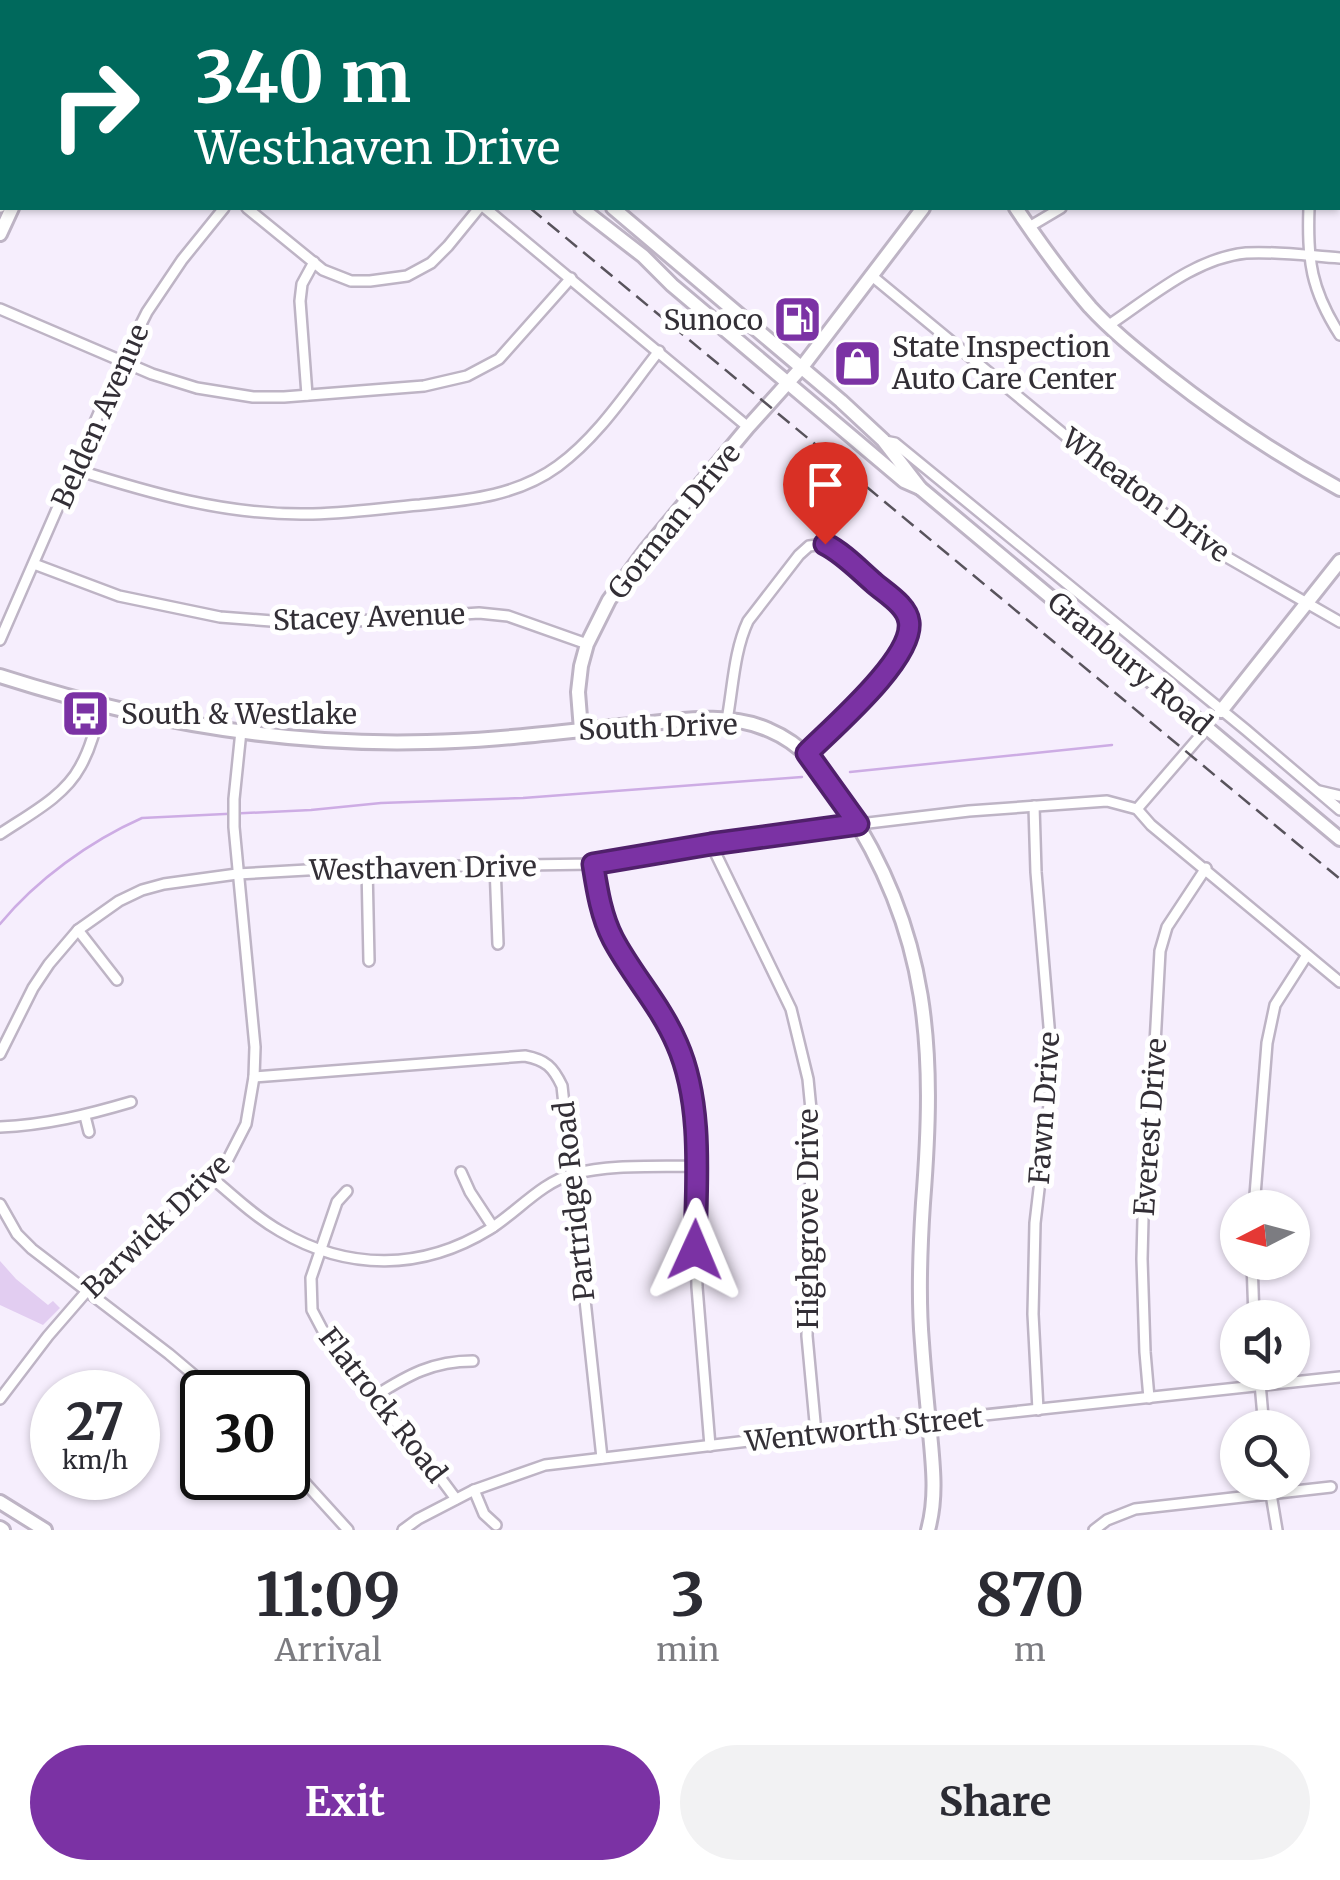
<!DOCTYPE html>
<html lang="en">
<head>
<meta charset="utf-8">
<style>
	body { margin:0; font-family:Merriweather,serif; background:#f2f2f3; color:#2b2b33; height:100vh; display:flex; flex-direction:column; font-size:38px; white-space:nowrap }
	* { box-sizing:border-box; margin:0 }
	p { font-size:32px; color:#7c7c81 }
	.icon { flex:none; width:55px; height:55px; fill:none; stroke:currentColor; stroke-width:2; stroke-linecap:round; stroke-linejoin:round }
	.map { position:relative; height:1530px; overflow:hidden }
	.sheet { display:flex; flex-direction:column; background:#fff; flex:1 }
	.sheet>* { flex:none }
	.banner { position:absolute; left:0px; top:0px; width:1340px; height:210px; box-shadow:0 2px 8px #0004; background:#00695c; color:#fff; overflow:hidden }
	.needle { width:65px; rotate:264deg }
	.buttons { position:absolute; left:1220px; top:1190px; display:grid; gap:20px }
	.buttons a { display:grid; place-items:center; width:90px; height:90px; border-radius:50%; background:#fff; box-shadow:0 2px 8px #0004; font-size:50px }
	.speed { position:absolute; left:30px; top:1370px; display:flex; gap:20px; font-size:50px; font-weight:700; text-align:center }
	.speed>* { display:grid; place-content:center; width:130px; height:130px; border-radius:50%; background:#fff; box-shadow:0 2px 8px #0004; line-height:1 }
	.speed small { font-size:25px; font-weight:400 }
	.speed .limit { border:5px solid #111; border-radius:15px; background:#fff; color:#111 }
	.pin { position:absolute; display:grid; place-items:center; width:85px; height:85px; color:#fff; margin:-102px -42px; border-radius:50% 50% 50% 0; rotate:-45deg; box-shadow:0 0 10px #0007 }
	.pin .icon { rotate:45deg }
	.me { position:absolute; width:110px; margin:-55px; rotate:1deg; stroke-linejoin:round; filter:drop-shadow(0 0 8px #0008) }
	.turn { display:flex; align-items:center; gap:35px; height:210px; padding:0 30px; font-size:45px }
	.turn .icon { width:130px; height:130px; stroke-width:2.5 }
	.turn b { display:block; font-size:70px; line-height:85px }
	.eta { display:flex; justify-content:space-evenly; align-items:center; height:170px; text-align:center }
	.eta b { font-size:60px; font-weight:700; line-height:70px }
	.cta { display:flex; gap:20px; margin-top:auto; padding:20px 30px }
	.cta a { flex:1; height:115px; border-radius:60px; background:#7b32a4; color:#fff; font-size:40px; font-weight:700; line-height:115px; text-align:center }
	.cta a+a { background:#f2f2f3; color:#2b2b33 }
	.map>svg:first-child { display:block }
	.green { fill:#e2cdf1 }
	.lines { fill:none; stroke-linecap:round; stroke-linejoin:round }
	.stream { stroke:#cdace4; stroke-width:2.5 }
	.street-casing { stroke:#beb4c5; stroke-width:14 }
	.secondary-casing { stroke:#beb4c5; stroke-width:18 }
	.highway-casing { stroke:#beb4c5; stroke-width:20 }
	.street { stroke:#fff; stroke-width:9 }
	.secondary { stroke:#fff; stroke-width:12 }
	.highway { stroke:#fff; stroke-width:15 }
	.rail { stroke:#58535c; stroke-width:2.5; stroke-dasharray:15 8; stroke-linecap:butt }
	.route-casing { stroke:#50206b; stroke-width:25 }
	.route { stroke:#7b32a4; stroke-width:18 }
	.labels { text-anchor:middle; stroke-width:10; stroke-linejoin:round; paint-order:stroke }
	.poi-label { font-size:28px; fill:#332f36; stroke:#fff; text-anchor:start }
	.street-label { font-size:28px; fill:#332f36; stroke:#fff }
</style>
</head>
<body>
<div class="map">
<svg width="1340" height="1530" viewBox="0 0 1340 1530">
	<rect width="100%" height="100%" fill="#f6eefd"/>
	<path class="green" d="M0,1261L16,1279L48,1305L53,1301L60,1308L43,1325L0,1305Z"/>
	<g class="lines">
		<g class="stream">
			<path d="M850,772L1112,745"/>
			<path d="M0,924C36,880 90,841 142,818L311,810L381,803L523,798L802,777"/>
		</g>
		<defs>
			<g id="street">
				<path d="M233,0L236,2"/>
				<path d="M566,0V2"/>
				<path d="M0,1L3,2"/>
				<path d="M576,2L588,0"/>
				<path d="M1338,14H1340"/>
				<path d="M1338,52L1340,42"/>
				<path d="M1338,131H1340"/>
				<path d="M247,208L323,270L351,281H370L407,276L431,263L448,246L479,208"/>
				<path d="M485,208L748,427"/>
				<path d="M1309,208C1307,260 1311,290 1340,335"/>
				<path d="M1029,227L1061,208"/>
				<path d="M872,276L1107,470L1183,528L1225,556L1340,622"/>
				<path d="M0,309L152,374L197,388L253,397H284L424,386L467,376L499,359L571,278"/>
				<path d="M1109,325C1151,297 1195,258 1246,253C1277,251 1310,256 1340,258"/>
				<path d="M307,395L300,301L302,284L314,262"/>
				<path d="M885,441L895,443L1246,730L1340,810"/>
				<path d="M74,469C150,493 225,515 306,514C344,514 382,508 420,505C469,500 517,496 558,466C599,436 628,390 659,351"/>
				<path d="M34,564L119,596L220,617L311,624L479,613L508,616L587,644"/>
				<path d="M0,640L115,376L147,312L182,260L224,208"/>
				<path d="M727,720C733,687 734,651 748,621L799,555L809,546L825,544L904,609C905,612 909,622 909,624C911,661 833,728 807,753"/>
				<path d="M1319,791L1340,796"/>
				<path d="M1034,806L1036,872L1051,1050L1050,1096L1035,1223L1033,1314L1038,1410"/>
				<path d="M1137,809L1207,728"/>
				<path d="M0,834C28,815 64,797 80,767C91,748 96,726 101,705"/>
				<path d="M711,844L791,1009L808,1079L812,1120L807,1336L816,1433"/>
				<path d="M593,864L598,894L612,938L667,1023L685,1068L694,1106L697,1287L710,1446"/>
				<path d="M495,865L498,944"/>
				<path d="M367,867L369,961"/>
				<path d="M78,930L117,980"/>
				<path d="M0,1054L33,988L49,964L78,930L119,901L142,890L164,884L237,874L342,868L593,864L711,844L843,826L969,811L1107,801L1137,809L1151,825L1340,982"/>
				<path d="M254,1077L525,1056C546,1060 553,1067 562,1086L602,1458"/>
				<path d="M85,1116L89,1132"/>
				<path d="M0,1127C46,1125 87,1115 131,1102"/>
				<path d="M461,1172L470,1192L493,1227"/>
				<path d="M213,1179C235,1197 255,1217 280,1231C348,1271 422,1271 490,1229C517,1212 542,1182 573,1174C612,1164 655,1167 695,1166"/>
				<path d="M347,1191L337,1202L311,1278L312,1310L322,1329L341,1354L433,1468L456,1499"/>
				<path d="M0,1204L17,1234L32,1249L169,1354L214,1392"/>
				<path d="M1254,1208L1267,1043L1275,1005L1307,955"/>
				<path d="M1252,1262L1254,1318"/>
				<path d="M1259,1372L1264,1428"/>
				<path d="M375,1396C408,1375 433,1361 473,1361"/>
				<path d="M1149,1398L1145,1352L1142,1259L1144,1178L1151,1119L1160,951L1167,927L1206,868"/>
				<path d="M0,1399L48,1336L87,1291L193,1198L225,1165L246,1124L254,1077L255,1047L234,827V799L241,731"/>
				<path d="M288,1464L348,1530"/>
				<path d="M1269,1482L1277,1530"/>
				<path d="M474,1490L484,1514L496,1525"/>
				<path d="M403,1530L418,1519L474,1490L545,1465L816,1433L1340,1377"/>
				<path d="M1094,1530L1107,1520L1135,1509L1331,1487"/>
			</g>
			<g id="secondary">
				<path d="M323,0L327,2"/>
				<path d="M354,0L358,2"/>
				<path d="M879,0L880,2"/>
				<path d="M106,2L107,0"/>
				<path d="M1048,2L1050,0"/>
				<path d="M0,14L2,9"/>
				<path d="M581,208L643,256L672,285L904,481L920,488"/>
				<path d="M613,208L841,401L883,440L920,488L1340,839"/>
				<path d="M1016,208C1039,242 1063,276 1090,307C1113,332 1140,353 1166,374C1222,418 1277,455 1340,489"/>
				<path d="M0,234L12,208"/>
				<path d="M0,676C137,720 283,746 427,742C495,741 564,731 632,725C677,721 727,711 769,730C805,745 823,772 844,803C931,934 935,1052 923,1203C920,1249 918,1297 922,1343C924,1373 927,1403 930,1433C933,1466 937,1497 928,1530"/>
				<path d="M1221,711L1340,561"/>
				<path d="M581,730L578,692L581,666L587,644L609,600L645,551L748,427L802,367L923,208"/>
				<path d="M0,1502L45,1530"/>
				<path d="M0,1528L3,1530"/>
			</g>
			<g id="highway">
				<path d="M15,2L16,0"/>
				<path d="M38,2L39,0"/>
				<path d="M68,2L69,0"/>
				<path d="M0,36L2,30"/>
				<path d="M0,87L2,81"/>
				<path d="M0,155L2,149"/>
				<path d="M0,204L2,199"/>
			</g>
		</defs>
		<use href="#street" class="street-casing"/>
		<use href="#secondary" class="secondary-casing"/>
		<use href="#highway" class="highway-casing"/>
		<use href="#street" class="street"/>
		<use href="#secondary" class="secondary"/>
		<use href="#highway" class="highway"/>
		<g class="rail">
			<path d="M279,0L282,2"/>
			<path d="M530,208L1340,879"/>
		</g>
	</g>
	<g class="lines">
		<defs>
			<path id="route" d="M695,1250C696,1184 704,1105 677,1044C661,1006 632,975 613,939C601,916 597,889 593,864L711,844L858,824L807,753C832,728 914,658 909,622C907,605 885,593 873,582C858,569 843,553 825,544"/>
		</defs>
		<use href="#route" class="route-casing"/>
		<use href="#route" class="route"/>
	</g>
	<defs>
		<symbol id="fuel-square" viewBox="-11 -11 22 22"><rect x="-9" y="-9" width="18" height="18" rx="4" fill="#7b32a4" stroke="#fff"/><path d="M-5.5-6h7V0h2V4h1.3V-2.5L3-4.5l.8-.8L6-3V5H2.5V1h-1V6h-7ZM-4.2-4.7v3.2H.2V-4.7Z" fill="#fff"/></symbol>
		<symbol id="shop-square" viewBox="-11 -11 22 22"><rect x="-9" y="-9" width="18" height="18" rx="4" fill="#7b32a4" stroke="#fff"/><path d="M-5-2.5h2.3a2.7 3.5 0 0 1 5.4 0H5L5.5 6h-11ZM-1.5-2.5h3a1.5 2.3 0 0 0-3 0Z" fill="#fff"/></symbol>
		<symbol id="bus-square" viewBox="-11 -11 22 22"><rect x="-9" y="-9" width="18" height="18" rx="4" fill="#7b32a4" stroke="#fff"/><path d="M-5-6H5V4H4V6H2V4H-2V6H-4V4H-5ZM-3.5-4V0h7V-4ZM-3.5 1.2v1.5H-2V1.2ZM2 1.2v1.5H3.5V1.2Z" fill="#fff"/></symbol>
	</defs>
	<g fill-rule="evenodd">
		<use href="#fuel-square" x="770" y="292" width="55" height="55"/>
		<use href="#shop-square" x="830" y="336" width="55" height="55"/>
		<use href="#bus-square" x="58" y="686" width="55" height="55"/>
	</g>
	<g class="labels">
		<g class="poi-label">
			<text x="763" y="330" text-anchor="end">Sunoco</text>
			<text x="892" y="357">State Inspection<tspan x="892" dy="32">Auto Care Center</tspan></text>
			<text x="121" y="724">South &amp; Westlake</text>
		</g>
		<g class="street-label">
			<text transform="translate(100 416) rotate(-66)" y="10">Belden Avenue</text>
			<text transform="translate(1146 495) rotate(37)" y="10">Wheaton Drive</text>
			<text transform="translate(674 521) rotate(-51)" y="10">Gorman Drive</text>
			<text transform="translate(369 617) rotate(-2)" y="10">Stacey Avenue</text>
			<text transform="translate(1130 663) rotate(40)" y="10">Granbury Road</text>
			<text transform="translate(658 727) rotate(-2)" y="10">South Drive</text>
			<text transform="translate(423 868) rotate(-1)" y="10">Westhaven Drive</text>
			<text transform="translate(1044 1108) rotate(-86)" y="10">Fawn Drive</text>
			<text transform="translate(1150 1127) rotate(-86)" y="10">Everest Drive</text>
			<text transform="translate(574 1201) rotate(-96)" y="10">Partridge Road</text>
			<text transform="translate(808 1219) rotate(-90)" y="10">Highgrove Drive</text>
			<text transform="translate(156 1226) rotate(-44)" y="10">Barwick Drive</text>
			<text transform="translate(383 1405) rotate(52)" y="10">Flatrock Road</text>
			<text transform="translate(864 1429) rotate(-6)" y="10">Wentworth Street</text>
		</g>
	</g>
</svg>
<div class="buttons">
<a><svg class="needle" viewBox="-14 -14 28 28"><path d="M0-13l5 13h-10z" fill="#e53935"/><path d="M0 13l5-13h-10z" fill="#7c7c81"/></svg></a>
<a><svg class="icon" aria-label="sound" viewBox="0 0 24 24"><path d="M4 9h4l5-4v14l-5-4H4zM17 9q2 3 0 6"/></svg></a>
<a><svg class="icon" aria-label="search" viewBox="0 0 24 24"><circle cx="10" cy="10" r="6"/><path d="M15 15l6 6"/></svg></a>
</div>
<div class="speed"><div>27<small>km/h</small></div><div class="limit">30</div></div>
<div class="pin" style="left:825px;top:544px;background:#d93025"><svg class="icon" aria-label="arrive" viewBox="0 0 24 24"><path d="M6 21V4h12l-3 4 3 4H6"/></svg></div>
<svg class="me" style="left:695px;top:1250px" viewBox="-20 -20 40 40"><path d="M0-17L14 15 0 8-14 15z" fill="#7b32a4" stroke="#fff" stroke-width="4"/></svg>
<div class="banner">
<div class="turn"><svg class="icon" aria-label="right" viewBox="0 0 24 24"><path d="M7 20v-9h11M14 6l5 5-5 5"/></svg><div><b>340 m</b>Westhaven Drive</div></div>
</div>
</div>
<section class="sheet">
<div class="eta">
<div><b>11:09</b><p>Arrival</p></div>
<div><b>3</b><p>min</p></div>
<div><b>870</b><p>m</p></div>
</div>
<div class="cta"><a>Exit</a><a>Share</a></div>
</section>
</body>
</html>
